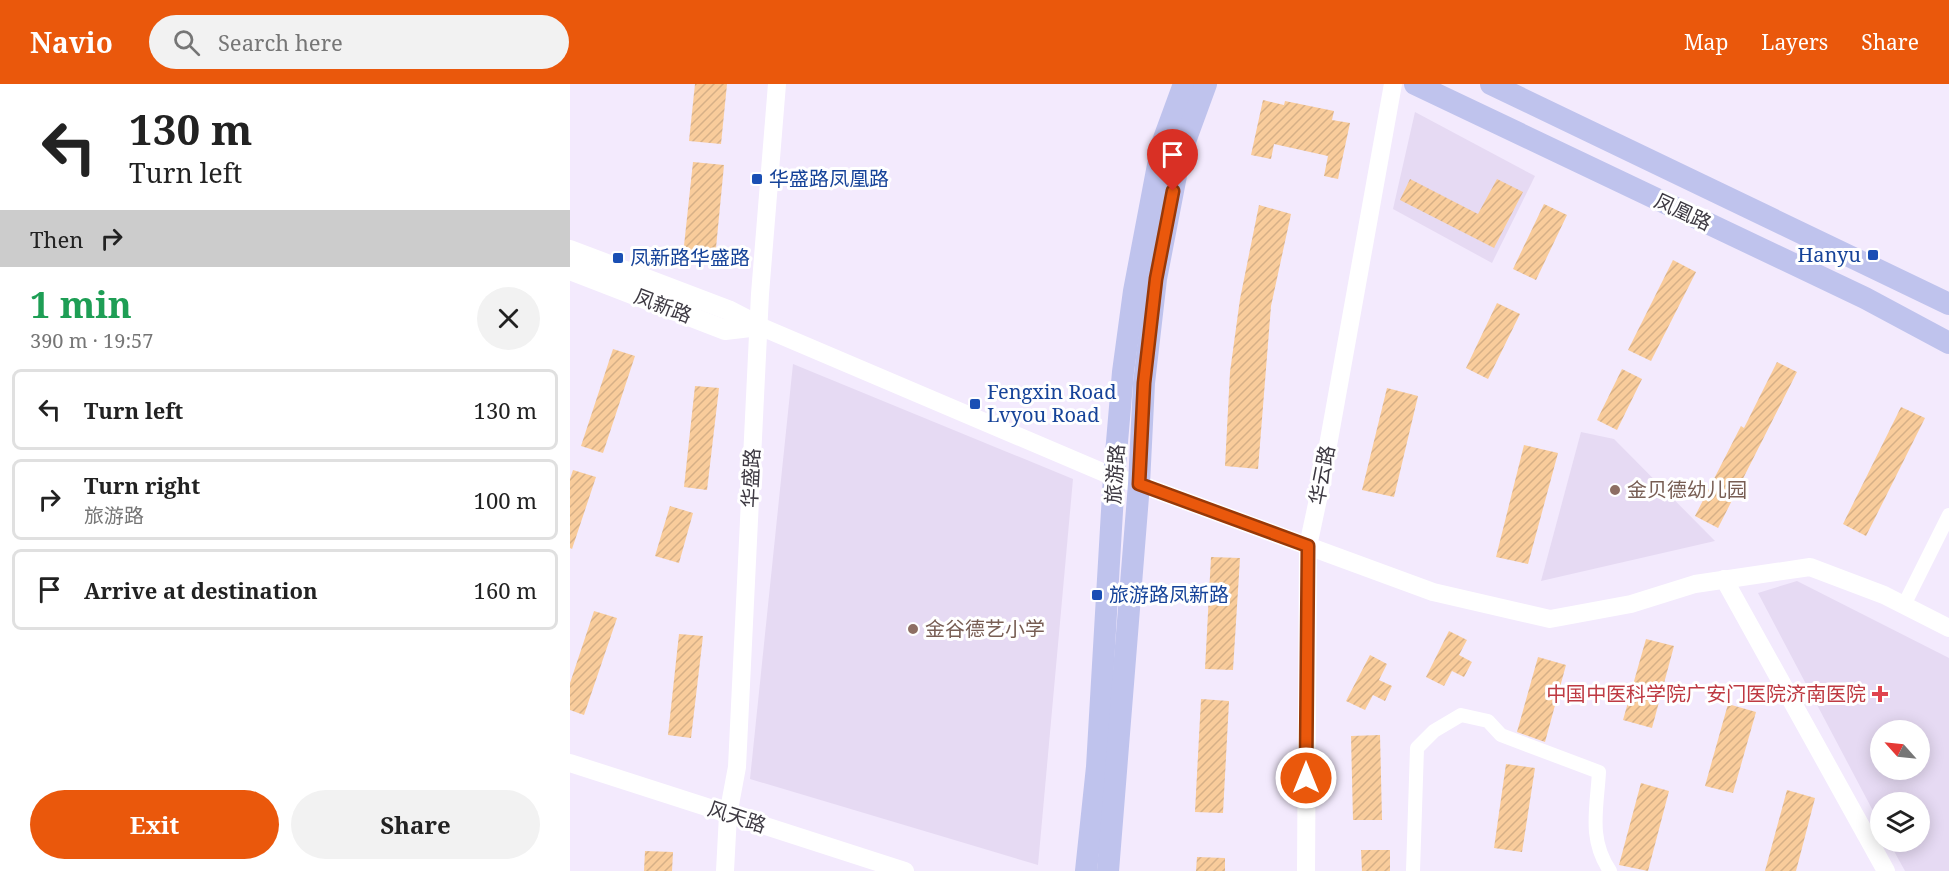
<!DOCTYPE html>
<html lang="en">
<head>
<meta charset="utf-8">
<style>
	body { margin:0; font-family:"Noto Serif","Noto Sans SC",serif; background:#f2f2f2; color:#222; height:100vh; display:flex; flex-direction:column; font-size:22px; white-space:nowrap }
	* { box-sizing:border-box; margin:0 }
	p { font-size:20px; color:#767676 }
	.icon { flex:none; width:33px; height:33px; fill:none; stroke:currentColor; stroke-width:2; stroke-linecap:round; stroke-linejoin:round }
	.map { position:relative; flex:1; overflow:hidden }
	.panel { display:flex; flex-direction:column; background:#fff; width:570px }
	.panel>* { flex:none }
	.top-card { background:#fff; color:#222; overflow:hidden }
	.needle { width:39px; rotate:297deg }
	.controls { position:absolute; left:1300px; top:636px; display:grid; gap:12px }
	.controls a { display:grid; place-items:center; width:60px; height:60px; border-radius:50%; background:#fff; box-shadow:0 3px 15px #0003; font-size:30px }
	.pin { position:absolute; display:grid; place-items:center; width:51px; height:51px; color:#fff; margin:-62px -26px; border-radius:50% 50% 50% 0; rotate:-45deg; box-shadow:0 0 6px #0007 }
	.pin .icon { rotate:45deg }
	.me { position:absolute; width:66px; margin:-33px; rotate:0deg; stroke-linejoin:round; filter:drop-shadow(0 0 4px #0008) }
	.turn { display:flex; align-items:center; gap:21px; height:126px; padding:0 30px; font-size:27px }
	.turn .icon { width:78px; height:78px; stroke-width:2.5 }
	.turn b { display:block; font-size:42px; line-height:51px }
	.then { display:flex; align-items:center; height:57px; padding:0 30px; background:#0003; gap:12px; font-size:22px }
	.round { display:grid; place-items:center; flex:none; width:63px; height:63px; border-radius:32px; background:#f2f2f2 }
	.headline { display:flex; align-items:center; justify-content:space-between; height:102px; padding:0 30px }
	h1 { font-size:36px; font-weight:700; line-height:45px; color:#1e9e55 }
	.cta { display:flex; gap:12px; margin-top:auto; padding:12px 30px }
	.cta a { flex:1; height:69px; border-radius:36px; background:#ea580c; color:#fff; font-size:24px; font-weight:700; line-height:69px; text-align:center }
	.cta a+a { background:#f2f2f2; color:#222 }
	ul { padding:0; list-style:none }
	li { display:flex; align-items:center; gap:18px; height:81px; margin:0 12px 9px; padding:0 18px; border:3px solid #e0e0e0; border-radius:9px }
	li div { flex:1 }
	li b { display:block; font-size:22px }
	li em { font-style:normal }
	header { display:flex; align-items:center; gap:36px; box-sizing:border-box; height:84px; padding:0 30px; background:#ea580c; color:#fff }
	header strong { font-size:28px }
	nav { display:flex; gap:33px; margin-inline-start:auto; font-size:21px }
	.search { width:420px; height:54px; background:#f2f2f2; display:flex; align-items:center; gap:15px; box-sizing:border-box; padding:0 21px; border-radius:33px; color:#767676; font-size:22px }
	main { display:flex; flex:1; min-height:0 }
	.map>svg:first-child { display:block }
	.built { fill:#e6daf3; fill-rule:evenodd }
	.building { fill:url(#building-hatch) }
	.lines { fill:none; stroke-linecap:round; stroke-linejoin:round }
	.minor { stroke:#fff; stroke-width:14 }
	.tertiary { stroke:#fff; stroke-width:18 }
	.secondary { stroke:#fff; stroke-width:20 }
	.primary { stroke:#bfc3ed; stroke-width:22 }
	.route-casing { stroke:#983908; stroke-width:15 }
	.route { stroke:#ea580c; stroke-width:10 }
	.transit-dot { fill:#1a4fb4; stroke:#fff; stroke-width:2 }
	.education-dot { fill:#8d6e63; stroke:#fff; stroke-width:2 }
	.health-dot { fill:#e0444e; stroke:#fff; stroke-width:2 }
	.labels { text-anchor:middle; stroke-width:6; stroke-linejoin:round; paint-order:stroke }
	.transit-label { font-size:20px; fill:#164399; stroke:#fff; text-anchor:start }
	.street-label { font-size:20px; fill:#3d3942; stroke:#fff }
	.education-label { font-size:20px; fill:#785e54; stroke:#fff; text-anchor:start }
	.health-label { font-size:20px; fill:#be3a42; stroke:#fff; text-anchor:end }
</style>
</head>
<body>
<header>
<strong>Navio</strong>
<div class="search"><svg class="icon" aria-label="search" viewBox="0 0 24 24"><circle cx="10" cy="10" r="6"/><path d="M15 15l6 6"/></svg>Search here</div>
<nav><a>Map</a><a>Layers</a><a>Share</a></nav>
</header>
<main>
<section class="panel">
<div class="top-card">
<div class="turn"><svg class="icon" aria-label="left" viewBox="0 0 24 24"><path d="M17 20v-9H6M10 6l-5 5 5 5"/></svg><div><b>130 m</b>Turn left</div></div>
<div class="then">Then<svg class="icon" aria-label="right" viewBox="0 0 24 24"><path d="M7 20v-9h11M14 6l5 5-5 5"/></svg></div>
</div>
<div class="headline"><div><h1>1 min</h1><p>390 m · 19:57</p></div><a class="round"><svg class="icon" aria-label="close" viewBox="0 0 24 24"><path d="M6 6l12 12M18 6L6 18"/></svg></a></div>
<ul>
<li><svg class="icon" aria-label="left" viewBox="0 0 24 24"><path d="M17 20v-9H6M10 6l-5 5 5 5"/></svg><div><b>Turn left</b></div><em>130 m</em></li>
<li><svg class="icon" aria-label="right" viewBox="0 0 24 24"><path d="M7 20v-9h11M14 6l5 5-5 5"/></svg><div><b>Turn right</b><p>旅游路</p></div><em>100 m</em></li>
<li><svg class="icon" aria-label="arrive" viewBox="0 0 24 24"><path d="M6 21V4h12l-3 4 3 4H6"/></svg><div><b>Arrive at destination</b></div><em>160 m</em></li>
</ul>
<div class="cta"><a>Exit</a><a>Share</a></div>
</section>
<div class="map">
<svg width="1379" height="787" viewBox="0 0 1379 787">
	<defs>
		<pattern id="building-hatch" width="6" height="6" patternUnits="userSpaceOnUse" patternTransform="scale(1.5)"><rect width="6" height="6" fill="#f9cc9b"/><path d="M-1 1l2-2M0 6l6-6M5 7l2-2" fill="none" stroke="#d6b087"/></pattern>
	</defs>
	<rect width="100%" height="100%" fill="#f3eafd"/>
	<g class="built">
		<path d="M845,28L965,92L922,179L823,125Z"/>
		<path d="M223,280L503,395L468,781L180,695Z"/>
		<path d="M1011,348L1044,355L1145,457L971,497Z"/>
		<path d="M1227,497L1379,574V787H1335L1319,758H1350V718H1311V742L1188,509ZM1350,646V686H1311V646Z"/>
	</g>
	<g class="building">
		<path d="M125,0H157L151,60L119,57Z"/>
		<path d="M693,16L714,21L715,17L764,27L762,36L780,39L768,95L754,92L758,72L704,60L701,75L681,71Z"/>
		<path d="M123,78L154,81L145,174L113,171Z"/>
		<path d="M840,95L908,130L927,95L953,108L924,164L830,116Z"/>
		<path d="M974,120L997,131L966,196L943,185Z"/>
		<path d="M689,121L721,130L701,222L688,385L655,382L660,288L670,215Z"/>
		<path d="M1103,176L1126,188L1081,277L1058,266Z"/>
		<path d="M927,219L950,230L918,295L896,284Z"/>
		<path d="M43,265L65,272L33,369L11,362Z"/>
		<path d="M1207,278L1227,288L1148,444L1125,432L1171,342L1174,344Z"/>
		<path d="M1052,285L1072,295L1047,346L1027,336Z"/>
		<path d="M125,302L149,304L137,406L114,403Z"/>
		<path d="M817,304L848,312L824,413L792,406Z"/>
		<path d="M1331,323L1355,334L1296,452L1273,440Z"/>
		<path d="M954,361L988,369L958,480L926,473Z"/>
		<path d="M3,386L26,393L2,465L0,464V395Z"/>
		<path d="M100,422L123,429L109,479L85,472Z"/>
		<path d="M641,473L670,474L663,586L635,585Z"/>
		<path d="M24,527L47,534L14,631L0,626V599Z"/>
		<path d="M879,547L897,556L889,571L902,578L894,593L882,587L874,602L856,593Z"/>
		<path d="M109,550L133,552L121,654L98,651Z"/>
		<path d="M1076,555L1104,562L1082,644L1053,636Z"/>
		<path d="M800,571L817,580L809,596L822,602L815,617L803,611L795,626L776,617Z"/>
		<path d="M968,573L996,581L975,658L947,648Z"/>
		<path d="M631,615L659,617L653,729L625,728Z"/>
		<path d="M1158,620L1186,628L1163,709L1135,702Z"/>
		<path d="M810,651L812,736H783L781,652Z"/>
		<path d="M936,680L965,684L952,768L924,764Z"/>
		<path d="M1071,699L1099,707L1078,787L1049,781Z"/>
		<path d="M1217,706L1245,714L1226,787H1195Z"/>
		<path d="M791,766H820V787H792Z"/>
		<path d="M75,767L103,768L102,787H74Z"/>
		<path d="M627,773L655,774V787H626Z"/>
	</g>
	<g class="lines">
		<g class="minor">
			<path d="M1334,521L1379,431"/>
			<path d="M843,787L847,664L864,647L891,631L918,637L931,651L1029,688C1027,724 1018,755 1040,787"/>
		</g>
		<g class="tertiary">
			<path d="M189,242L544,393L569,400L863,508L980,535L1061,520L1125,500L1240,483L1314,511L1379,544"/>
			<path d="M1154,495L1316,787"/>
			<path d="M0,679L335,787"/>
			<path d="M155,787L158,731L167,683L190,210L207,0"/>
			<path d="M736,787L738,462L750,406L823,0"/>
		</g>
		<g class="secondary">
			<path d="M0,166L158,226L189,242"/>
			<path d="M0,186L155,246L189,242"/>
		</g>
		<g class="primary">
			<path d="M845,0L1295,214L1379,259"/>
			<path d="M921,0L1379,220"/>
			<path d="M516,787L527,683L544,393L553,288L564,207L592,60L614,0"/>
			<path d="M538,787L569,400L574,299L586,195L610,71L636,0"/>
		</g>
	</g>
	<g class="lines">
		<defs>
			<path id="route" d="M603,107L586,195L574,299L569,400L738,462L736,694"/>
		</defs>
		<use href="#route" class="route-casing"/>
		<use href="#route" class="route"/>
	</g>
	<g class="transit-dot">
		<rect x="181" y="89" width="12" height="12" rx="3"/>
		<rect x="1297" y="165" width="12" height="12" rx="3"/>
		<rect x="42" y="168" width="12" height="12" rx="3"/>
		<rect x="399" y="314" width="12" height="12" rx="3"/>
		<rect x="521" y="505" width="12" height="12" rx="3"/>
	</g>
	<g class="education-dot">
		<circle cx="1045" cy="406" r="6"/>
		<circle cx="343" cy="545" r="6"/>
	</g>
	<path class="health-dot" d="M1307 601h6v6h6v6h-6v6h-6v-6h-6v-6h6z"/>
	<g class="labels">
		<g class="transit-label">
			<text x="199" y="102">华盛路凤凰路</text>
			<text x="1291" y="178" text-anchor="end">Hanyu</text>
			<text x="60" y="181">凤新路华盛路</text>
			<text x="417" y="315">Fengxin Road<tspan x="417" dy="23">Lvyou Road</tspan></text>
			<text x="539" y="518">旅游路凤新路</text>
		</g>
		<g class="street-label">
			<text transform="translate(1113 128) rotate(25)" y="7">凤凰路</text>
			<text transform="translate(93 222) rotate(21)" y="7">凤新路</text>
			<text transform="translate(545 390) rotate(-86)" y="7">旅游路</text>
			<text transform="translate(752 391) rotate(-79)" y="7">华云路</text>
			<text transform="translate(181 394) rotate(-87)" y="7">华盛路</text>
			<text transform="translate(167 733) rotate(18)" y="7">风天路</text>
		</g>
		<g class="education-label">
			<text x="1057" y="413">金贝德幼儿园</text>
			<text x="355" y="552">金谷德艺小学</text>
		</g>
		<g class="health-label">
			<text x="1296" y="617">中国中医科学院广安门医院济南医院</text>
		</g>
	</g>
</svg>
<div class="controls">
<a><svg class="needle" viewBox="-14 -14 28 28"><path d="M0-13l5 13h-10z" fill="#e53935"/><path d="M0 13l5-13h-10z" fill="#767676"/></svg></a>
<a><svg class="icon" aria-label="layers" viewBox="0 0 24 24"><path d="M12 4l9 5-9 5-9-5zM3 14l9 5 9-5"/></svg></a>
</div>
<div class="pin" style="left:603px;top:107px;background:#d93025"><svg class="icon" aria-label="arrive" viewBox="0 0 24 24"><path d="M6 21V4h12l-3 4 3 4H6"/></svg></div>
<svg class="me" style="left:736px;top:694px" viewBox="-20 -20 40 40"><circle r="17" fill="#ea580c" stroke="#fff" stroke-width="3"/><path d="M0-11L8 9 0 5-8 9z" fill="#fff"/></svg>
</div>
</main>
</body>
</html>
